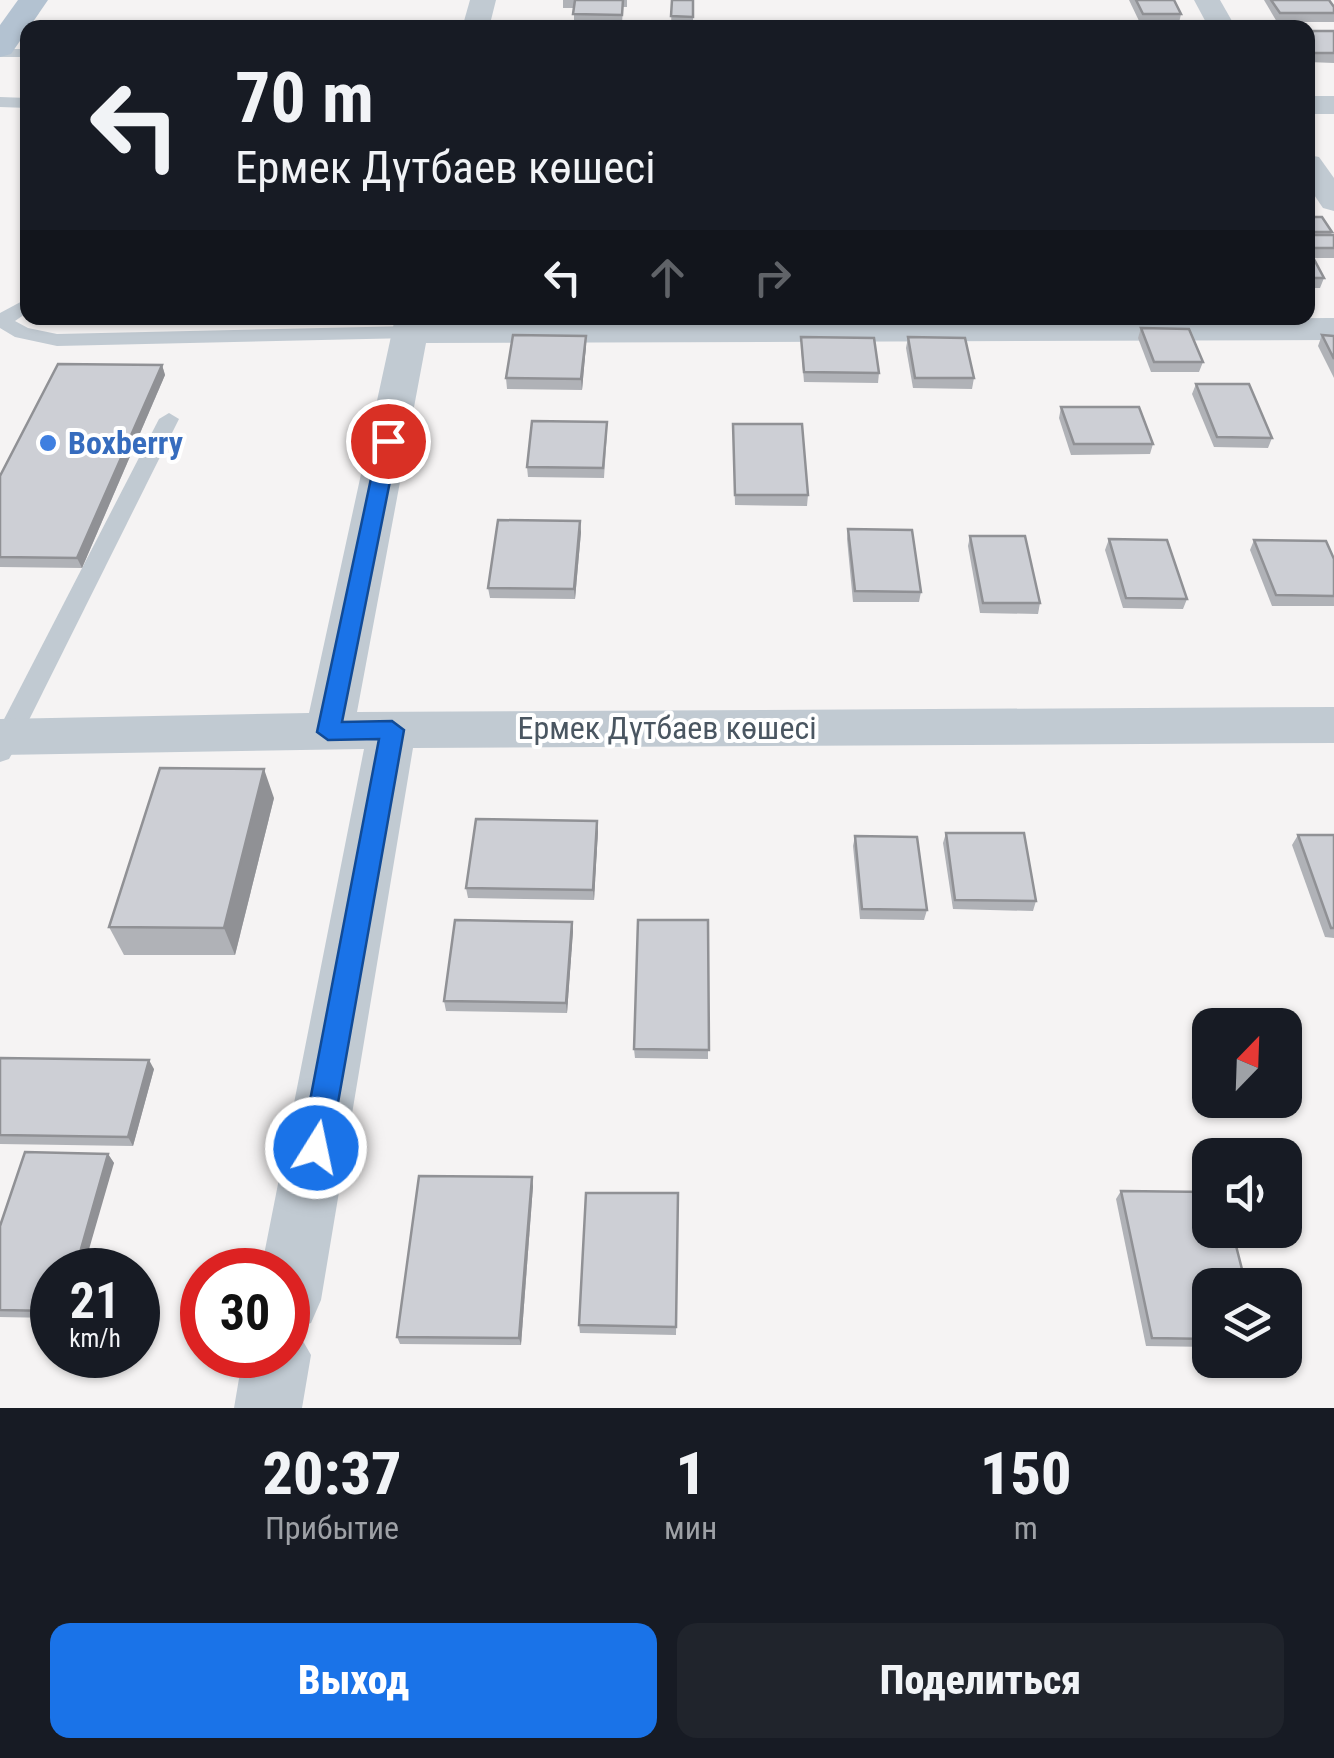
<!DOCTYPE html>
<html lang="ru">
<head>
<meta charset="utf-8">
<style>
	body { margin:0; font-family:"Roboto Condensed",sans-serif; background:#20242c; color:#f1f3f6; height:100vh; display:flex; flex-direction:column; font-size:38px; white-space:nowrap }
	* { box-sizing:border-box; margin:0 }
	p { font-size:32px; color:#9ea1a6 }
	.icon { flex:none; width:55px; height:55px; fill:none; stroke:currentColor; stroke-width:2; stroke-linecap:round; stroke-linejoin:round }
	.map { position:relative; height:1408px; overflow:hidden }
	.panel { display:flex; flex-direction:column; background:#171b24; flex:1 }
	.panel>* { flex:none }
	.top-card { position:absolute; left:20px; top:20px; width:1295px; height:305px; border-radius:20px; box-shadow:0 2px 8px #0004; background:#171b24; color:#f1f3f6; overflow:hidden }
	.needle { width:65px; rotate:23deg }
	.fabs { position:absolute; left:1192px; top:1008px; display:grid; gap:20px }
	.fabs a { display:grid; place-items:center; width:110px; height:110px; border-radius:20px; background:#171b24; box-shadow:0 2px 8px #0004; font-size:50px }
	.speed { position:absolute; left:30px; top:1248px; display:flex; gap:20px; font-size:50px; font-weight:700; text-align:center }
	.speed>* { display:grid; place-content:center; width:130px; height:130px; border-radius:50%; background:#171b24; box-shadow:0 2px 8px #0004; line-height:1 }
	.speed small { font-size:25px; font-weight:400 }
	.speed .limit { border:15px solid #d22; background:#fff; color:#111 }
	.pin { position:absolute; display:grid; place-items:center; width:85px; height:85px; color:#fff; margin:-42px; border:5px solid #fff; border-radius:50%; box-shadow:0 2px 10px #0007 }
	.me { position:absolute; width:110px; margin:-55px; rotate:10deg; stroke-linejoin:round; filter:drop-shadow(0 0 8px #0008) }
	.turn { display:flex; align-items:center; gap:35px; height:210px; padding:0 50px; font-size:45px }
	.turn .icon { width:130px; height:130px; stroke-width:2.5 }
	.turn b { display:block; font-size:70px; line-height:85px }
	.lanes { display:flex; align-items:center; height:95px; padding:0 50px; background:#0003; justify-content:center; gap:50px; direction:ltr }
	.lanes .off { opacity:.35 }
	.eta { display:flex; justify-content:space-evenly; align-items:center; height:170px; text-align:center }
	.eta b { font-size:60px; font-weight:800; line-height:70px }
	.cta { display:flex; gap:20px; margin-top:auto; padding:20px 50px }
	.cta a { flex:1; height:115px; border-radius:20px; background:#1a73e8; color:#fff; font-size:40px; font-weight:800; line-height:115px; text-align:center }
	.cta a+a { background:#20242c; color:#f1f3f6 }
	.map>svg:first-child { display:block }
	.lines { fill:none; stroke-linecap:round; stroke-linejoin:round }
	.lane { fill:#c1cad2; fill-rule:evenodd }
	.street { fill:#c1cad2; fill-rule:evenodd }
	.primary { fill:#b3c2d1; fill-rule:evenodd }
	.wall { fill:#b0b2b7 }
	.shaded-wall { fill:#909195 }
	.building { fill:#cdcfd5; stroke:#909195; stroke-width:2.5 }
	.route { fill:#1a73e8; stroke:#114b97; stroke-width:2.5 }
	.shop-dot { fill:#3f7fe0; stroke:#fff; stroke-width:4 }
	.labels { text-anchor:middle; stroke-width:8; stroke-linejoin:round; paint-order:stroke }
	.shop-label { font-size:32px; font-weight:bold; fill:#366cbe; stroke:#fff; text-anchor:start }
	.street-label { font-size:32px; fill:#4a5661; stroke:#fff }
</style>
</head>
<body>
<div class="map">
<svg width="1334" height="1408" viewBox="0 0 1334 1408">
	<rect width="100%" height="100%" fill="#f5f3f3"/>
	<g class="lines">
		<g class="lane">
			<rect x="0" y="49" width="28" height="8"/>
			<path d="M0,97L28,98V108L0,107Z"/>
			<path d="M28,298V312L15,321L28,328L57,334L411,326L421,332L411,338L57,346L15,337L0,328V313Z"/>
			<path d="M169,413L179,419L13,752L9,759L0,762V727L159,419Z"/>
		</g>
		<g class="street">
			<path d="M470,0H496L489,28H462Z"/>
			<path d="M1194,0H1220L1236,28H1209Z"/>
			<rect x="1308" y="96" width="26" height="18"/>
			<path d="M1308,155L1319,157L1334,178V211L1323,208L1308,186Z"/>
			<path d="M395,318H431L430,321L1334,318V340L426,343L357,712L1334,707V743L413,748L321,1300L311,1323L296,1329L311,1355L302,1408H234L243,1355H288V1270H261L364,749L0,755V719L309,713Z"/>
		</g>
		<path class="primary" d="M18,0H48L11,54L0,57V25Z"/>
	</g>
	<g class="wall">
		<path d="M563,0H627V7H623L622,24L574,23V8H563Z"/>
		<path d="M672,0H693V25H671Z"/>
		<path d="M1129,0H1174L1181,14L1179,23H1140Z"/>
		<path d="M1264,0H1329L1334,7V22H1277Z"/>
		<path d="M1308,31H1334V63L1308,62Z"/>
		<path d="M1308,217L1332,232L1331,235H1334V258H1313L1324,278L1320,288H1308Z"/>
		<path d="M1141,328L1203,362L1199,372H1151L1138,338Z"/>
		<path d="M1322,335L1334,336V378L1318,346Z"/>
		<path d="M801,337L879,373L878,383L804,382L801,347Z"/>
		<path d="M908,337L974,378L972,389L913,388L906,348Z"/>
		<path d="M586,346L582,390L507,389L506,378Z"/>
		<path d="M162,365L165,375L82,568L0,567V476Z"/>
		<path d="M1196,384L1272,438L1268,448L1214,447L1192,394Z"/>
		<path d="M1061,407L1153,444L1150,454L1071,455L1059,418Z"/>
		<path d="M607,432L604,478L528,477L527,467Z"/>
		<path d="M733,434L808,495L807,506L735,505Z"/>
		<path d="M848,529L921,592L919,602H853L847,539Z"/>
		<path d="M581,532L575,599L490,598L488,588Z"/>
		<path d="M970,536L1040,603L1038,614L980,613L968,546Z"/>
		<path d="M1109,539L1187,599L1183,609L1123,608L1105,550Z"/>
		<path d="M1254,540L1334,559V606H1272L1250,550Z"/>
		<path d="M274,798L235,955H124L109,927Z"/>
		<path d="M598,831L594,900L468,898L466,888Z"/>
		<path d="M946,833L1036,901L1033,911L953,909L943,843Z"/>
		<path d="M1298,835H1334V938L1325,937L1292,845Z"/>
		<path d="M855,836L927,910L924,920L860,919L853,846Z"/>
		<path d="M708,920V1059L635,1058L634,1049Z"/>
		<path d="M572,922L573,931L567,1013L446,1011L444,1001Z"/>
		<path d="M0,1058L154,1069L133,1146L0,1144Z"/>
		<path d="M108,1154L114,1163L52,1270V1318L0,1317V1226Z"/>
		<path d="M533,1186L521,1345L400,1344L397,1337Z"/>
		<path d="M1121,1191L1210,1285V1347L1146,1346L1116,1199Z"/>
		<path d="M678,1193L676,1335L580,1333L579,1325Z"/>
	</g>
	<g class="shaded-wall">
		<path d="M586,336V346L582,390L581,379Z"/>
		<path d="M162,365L165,375L82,568L77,558Z"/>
		<path d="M580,521L581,532L575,599L574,589Z"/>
		<path d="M264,769L274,798L235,955L224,928Z"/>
		<path d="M597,821L598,831L594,900L593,890Z"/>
		<path d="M572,922L573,931L567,1013L566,1003Z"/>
		<path d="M149,1060L154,1069L133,1146L128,1137Z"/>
		<path d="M108,1154L114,1163L83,1270H75Z"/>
		<path d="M532,1177L533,1186L521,1345L519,1338Z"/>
	</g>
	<g class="building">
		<path d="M575,0H623L622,15L573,14Z"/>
		<path d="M672,0H693V17L671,16Z"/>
		<path d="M1136,0H1174L1181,14H1143Z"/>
		<path d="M1271,0H1329L1334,7V13H1280Z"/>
		<rect x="696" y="22" width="16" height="6"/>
		<rect x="1308" y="31" width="26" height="22"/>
		<path d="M1308,217H1322L1332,232H1308Z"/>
		<path d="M1308,235H1334V248H1308L1324,278H1308Z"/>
		<path d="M1141,328L1189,329L1203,362H1154Z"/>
		<path d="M513,335L586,336L581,379L506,378Z"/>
		<path d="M1322,335L1334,336V359Z"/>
		<path d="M801,337L874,338L879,373L804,372Z"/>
		<path d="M908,337L965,338L974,378H915Z"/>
		<path d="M58,364L162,365L77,558L0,557V476Z"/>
		<path d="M1196,384H1249L1272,438L1217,437Z"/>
		<path d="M1061,407H1139L1153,444H1074Z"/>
		<path d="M532,421L607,422L603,468L527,467Z"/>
		<path d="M733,424H802L808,495H735Z"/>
		<path d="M498,520L580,521L574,589L488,588Z"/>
		<path d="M848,529L912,530L921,592L855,591Z"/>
		<path d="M970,536H1025L1040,603H983Z"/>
		<path d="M1109,539L1167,540L1187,599L1126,598Z"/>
		<path d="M1254,540L1326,541L1334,559V596L1276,595Z"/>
		<path d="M160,768L264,769L224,928L109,927Z"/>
		<path d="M476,819L597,821L593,890L466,888Z"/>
		<path d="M946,833H1024L1036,901L955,900Z"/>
		<path d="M1298,835H1334V928H1331Z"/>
		<path d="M855,836L917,837L927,910L862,909Z"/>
		<path d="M455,920L572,922L566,1003L444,1001Z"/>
		<path d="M638,920H708L709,1050L634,1049Z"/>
		<path d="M0,1058L149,1060L128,1137L0,1135Z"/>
		<path d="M25,1152L108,1154L75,1270H52V1311L0,1310V1226Z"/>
		<path d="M419,1176L532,1177L519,1338L397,1337Z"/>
		<path d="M1121,1191L1210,1192V1230H1232L1246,1285H1210V1339L1152,1338Z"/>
		<path d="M586,1193H678L676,1327L579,1325Z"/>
	</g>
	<path class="route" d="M388,435L398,441L342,722L392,721L404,730L330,1148L326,1158L316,1162L305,1158L301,1148L379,739L328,740L317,732L379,441Z"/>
	<circle class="shop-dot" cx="48" cy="443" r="10"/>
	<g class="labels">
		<g class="shop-label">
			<text x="68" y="454">Boxberry</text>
		</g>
		<g class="street-label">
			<text x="667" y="739">Ермек Дүтбаев көшесi</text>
		</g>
	</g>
</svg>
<div class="fabs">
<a><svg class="needle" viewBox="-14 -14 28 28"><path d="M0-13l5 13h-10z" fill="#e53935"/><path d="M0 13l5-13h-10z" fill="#9ea1a6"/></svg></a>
<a><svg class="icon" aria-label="sound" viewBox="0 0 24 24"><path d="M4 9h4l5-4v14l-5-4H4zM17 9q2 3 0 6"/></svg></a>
<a><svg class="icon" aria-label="layers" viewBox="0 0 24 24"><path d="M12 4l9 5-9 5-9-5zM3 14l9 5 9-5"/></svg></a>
</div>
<div class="speed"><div>21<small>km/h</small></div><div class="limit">30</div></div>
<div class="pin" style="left:388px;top:441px;background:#d93025"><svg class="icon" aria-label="arrive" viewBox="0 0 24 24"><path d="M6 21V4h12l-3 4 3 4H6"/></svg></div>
<svg class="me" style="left:316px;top:1148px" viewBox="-20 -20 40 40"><circle r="17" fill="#1a73e8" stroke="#fff" stroke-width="3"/><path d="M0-11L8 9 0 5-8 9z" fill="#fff"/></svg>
<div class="top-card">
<div class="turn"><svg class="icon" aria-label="left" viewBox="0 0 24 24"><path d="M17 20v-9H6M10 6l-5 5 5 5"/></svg><div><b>70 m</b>Ермек Дүтбаев көшесi</div></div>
<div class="lanes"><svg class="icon" aria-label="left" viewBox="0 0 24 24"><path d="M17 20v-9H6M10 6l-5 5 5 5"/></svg><svg class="icon off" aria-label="ahead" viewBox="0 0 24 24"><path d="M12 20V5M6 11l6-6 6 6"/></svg><svg class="icon off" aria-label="right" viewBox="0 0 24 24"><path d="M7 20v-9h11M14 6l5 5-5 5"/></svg></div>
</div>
</div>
<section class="panel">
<div class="eta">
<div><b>20:37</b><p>Прибытие</p></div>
<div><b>1</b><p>мин</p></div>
<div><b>150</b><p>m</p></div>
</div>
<div class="cta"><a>Выход</a><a>Поделиться</a></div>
</section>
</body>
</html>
